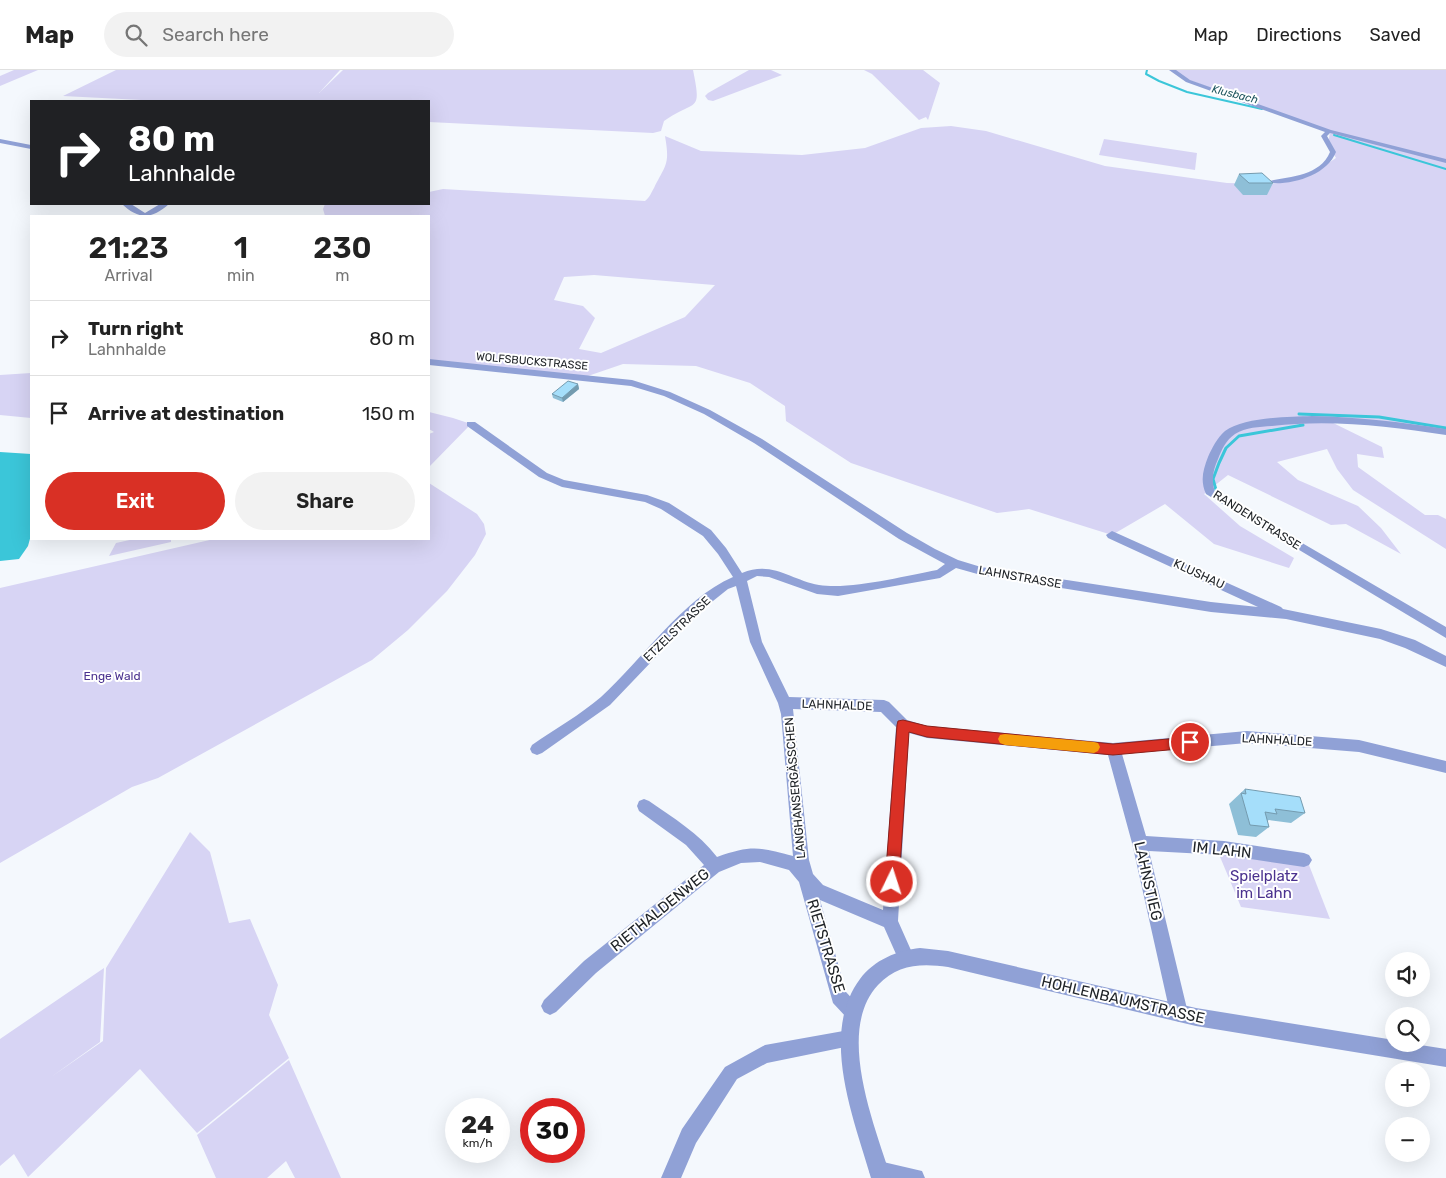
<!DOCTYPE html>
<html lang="en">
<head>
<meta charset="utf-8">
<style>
	body { margin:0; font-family:Rubik,sans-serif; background:#f2f2f2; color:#222; height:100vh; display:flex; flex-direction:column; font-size:19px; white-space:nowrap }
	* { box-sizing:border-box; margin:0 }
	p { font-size:16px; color:#767676 }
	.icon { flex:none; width:28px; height:28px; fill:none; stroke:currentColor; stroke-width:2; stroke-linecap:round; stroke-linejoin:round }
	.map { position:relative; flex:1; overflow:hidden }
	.drawer { position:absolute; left:30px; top:145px; width:400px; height:325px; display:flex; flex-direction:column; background:#fff; border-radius:0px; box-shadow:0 5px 20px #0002 }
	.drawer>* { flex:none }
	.guide { position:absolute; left:30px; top:30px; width:400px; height:105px; border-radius:0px; box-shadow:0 5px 20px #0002; background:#202124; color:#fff; overflow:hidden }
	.buttons { position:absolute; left:1385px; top:882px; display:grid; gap:10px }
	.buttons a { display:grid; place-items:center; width:45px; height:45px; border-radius:50%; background:#fff; box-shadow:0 5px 20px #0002; font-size:25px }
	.speed { position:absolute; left:445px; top:1028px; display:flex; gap:10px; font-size:25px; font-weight:700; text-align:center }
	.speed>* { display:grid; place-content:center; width:65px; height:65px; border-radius:50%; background:#fff; box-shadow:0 5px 20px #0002; line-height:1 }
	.speed small { font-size:12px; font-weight:400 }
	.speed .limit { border:8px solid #d22; background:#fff; color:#111 }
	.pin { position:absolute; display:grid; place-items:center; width:42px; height:42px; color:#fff; margin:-21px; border:2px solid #fff; border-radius:50%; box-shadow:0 1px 5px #0007 }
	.me { position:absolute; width:55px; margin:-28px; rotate:4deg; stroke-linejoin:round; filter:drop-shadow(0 0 4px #0008) }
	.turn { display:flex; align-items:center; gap:18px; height:105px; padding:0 15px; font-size:22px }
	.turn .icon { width:65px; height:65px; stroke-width:2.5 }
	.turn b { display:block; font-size:35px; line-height:42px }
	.eta { display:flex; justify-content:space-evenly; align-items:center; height:85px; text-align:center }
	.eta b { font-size:30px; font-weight:600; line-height:35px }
	.primary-button { display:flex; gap:10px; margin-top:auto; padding:10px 15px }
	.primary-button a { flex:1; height:58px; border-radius:30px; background:#d93025; color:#fff; font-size:20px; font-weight:600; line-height:58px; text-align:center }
	.primary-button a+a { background:#f2f2f2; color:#222 }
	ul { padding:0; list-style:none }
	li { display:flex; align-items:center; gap:15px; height:75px; padding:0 15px; border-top:1px solid #e0e0e0 }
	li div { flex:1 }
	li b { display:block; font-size:19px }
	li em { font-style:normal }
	header { display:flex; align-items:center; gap:30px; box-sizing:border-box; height:70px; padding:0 25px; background:#fff; border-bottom:1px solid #e0e0e0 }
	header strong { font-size:24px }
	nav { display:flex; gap:28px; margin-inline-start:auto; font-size:18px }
	.search { width:350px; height:45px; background:#f2f2f2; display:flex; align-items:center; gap:12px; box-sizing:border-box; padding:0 18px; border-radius:28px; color:#767676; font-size:19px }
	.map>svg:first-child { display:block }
	.green { fill:#d7d4f4; fill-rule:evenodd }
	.water { fill:#3bc6d9 }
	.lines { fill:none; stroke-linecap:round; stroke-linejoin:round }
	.stream-far1 { stroke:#3bc6d9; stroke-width:2 }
	.stream { stroke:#3bc6d9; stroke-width:3 }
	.minor { fill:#90a1d6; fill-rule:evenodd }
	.tertiary { fill:#90a1d6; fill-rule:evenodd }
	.wall { fill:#8ebfd7 }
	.shaded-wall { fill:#749baf }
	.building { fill:#a5defa; stroke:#749baf }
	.route { fill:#d93025; stroke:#8d1f18 }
	.slow { fill:#f59e0b }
	.labels { text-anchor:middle; stroke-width:4; stroke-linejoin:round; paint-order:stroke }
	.far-water-label { font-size:11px; font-style:italic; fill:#1e565e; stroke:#fff }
	.far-street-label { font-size:11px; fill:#212529; stroke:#fff }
	.street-label { font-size:12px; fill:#212529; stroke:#fff }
	.park-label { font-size:12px; fill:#4b328f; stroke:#fff }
	.near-street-label { font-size:15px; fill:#212529; stroke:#fff }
	.near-park-label { font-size:15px; fill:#4b328f; stroke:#fff }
</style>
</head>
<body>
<header>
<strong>Map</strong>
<div class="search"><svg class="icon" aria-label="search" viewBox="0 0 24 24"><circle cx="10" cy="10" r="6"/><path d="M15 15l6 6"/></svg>Search here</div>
<nav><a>Map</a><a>Directions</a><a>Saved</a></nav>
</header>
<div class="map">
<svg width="1446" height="1108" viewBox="0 0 1446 1108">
	<rect width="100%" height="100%" fill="#f4f8fd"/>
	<g class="green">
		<path d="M14,0H38L0,16V6Z"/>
		<path d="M116,0H340L319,23L343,0H693C702,44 696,29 664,51L661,61L653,63L429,52V31H161L63,26Z"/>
		<path d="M749,0H771L782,5L713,31L708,30L705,26L708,23Z"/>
		<path d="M864,0H923L940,13L928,50L926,47L919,50L872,4Z"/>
		<path d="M1174,0H1446V362L1325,349L1382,377L1384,388L1357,384L1358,397L1425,445H1438L1446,449V479L1353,420L1337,399L1327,379L1277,392L1298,410L1358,436L1381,458L1401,484L1346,454L1331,455L1228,405L1204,424L1240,456L1294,488L1289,498L1214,474L1165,434L1112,465L1029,439L997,443L851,393L786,351L785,336L750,313L696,296L623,294L585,307L429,292V146H325L323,139L325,134H429V122L443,119L645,131C650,127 651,123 654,118C666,94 670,95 665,66L701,81L802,85L865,78L921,58L951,56L986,61L1105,96L1227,113L1273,114L1307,107L1336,88L1328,74L1330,62L1189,10ZM594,205L714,215H715L685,247L601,283L579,279L595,248L583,236L554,230L564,207Z"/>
		<path d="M1104,69L1197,83L1195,100L1099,85Z"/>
		<path d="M31,303V348L0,345V305Z"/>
		<path d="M429,342L453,348L471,354L429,397V364L434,362L429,359Z"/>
		<path d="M429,413L477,444L484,454L486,464L475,485L447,521L408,560L372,590L158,708L132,717L0,793V518L214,469H429Z"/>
		<path d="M134,469H171V472L109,486L116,473Z"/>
		<path d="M190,762L210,782L229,853L250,849L278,915L269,945L289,988L197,1063L140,999L28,1107L14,1084L0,1096V969L104,898L100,972L51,1007L103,971L106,898Z"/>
		<path d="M1218,782L1309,795L1330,849L1241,837Z"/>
		<path d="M289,990L341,1108H295L286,1091L267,1108H216L197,1065Z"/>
	</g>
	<path class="water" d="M0,382L31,384V465L28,476L19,489L0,491Z"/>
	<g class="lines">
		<g class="stream-far1">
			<path d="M1147,0L1146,4L1159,11L1187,22L1262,39"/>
			<path d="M1334,65L1446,99"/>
		</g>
		<g class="stream">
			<path d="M1299,344L1379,347L1446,358"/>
			<path d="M1216,420L1213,409L1219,393L1226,378L1239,366L1303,355"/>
		</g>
		<g class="minor">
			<path d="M1169,0H1176L1190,10L1331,60L1446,89V93L1330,63L1327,66L1336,82C1327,105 1293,115 1270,113V111C1291,106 1320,106 1330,82L1321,66L1325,62L1186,12Z"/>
			<path d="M0,69L31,75V79L0,73Z"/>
			<path d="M122,134H131L145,143L160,134H169C152,149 139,150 122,134Z"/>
			<path d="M429,289L632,310L670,322L710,340L762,369L907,463L935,479L958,490L981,497L1211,532L1258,537L1108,468L1106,465L1112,461L1281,537L1283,539L1381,559L1415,570L1446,586V597L1405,578L1380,569L1286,549L1211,542L981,505L956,498L940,508L838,526L817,524L769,507L757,506L747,511L762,572L789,627L884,630L889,632L907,650L927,656L1113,673L1247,661L1359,670L1446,691V703L1359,682L1247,673L1122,684L1146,766L1224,771L1304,783L1309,785L1312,790L1309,795L1304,797L1224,785L1149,781L1188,943L1185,949L1179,952L1173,949L1170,943L1132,773L1108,685L927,668L909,663L898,851L914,887L912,893L906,895L900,893L884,857L820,830L846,922L859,936L862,942L859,948L853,951L847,948L833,933L799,812L789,800L760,792L741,793L719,802L596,903L556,942L550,945L544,942L541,936L544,930L584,891L704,795L686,775L639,741L637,736L639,731L644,729L649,731C673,748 699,763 717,787C752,775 758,777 793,786L781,644L778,633L750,572L736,516L728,519L698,543L610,635L542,683L537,685L532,683L530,679L532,675C555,659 580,645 601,627C642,590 682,529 733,507L718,484L703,466L661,439L645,432L562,417L539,407L467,356V352H475L547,403L564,410L647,425L669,433L711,460L726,478L742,503C772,490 791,510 819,515C851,520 904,506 937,500L945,494L899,469L754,373L704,344L664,326L631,316L429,295ZM793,639L881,642L896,657L883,840L823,815L813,804L809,790Z"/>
			<path d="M1312,346C1357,347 1401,352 1446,359V365C1388,356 1330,349 1272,356C1259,357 1246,357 1235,364C1226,370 1222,379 1218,389C1213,400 1211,410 1215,422L1446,557V568L1206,424C1200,411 1203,400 1208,387C1212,378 1217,368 1225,361C1244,347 1288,347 1312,346Z"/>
			<path d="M849,960L855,963L858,969L855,975L767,993L737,1009L696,1073L681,1108H661L682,1059L725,997L765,975Z"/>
			<path d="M879,1091L922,1101L925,1108H872L869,1101L872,1094Z"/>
		</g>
		<path class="tertiary" d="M920,878L948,881L1196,938L1394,970V974H1414L1446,979V997L1196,956L948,897C922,893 897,894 878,915C835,961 875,1056 891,1108H871C854,1049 819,964 860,909C874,890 898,880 920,878Z"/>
	</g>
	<g class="wall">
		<path d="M1239,104L1273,113L1267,125H1243L1234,115Z"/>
		<path d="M578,314L579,319L563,332L553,328L552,324Z"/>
		<path d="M1245,719L1305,743L1291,753L1269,750L1267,751L1269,757L1256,767L1238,765L1229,734Z"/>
	</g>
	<path class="shaded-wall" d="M578,314L579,319L563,332L562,328Z"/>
	<g class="building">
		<path d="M1262,103L1273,113H1249L1239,104Z"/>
		<path d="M568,311L578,314L562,328L552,324Z"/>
		<path d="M1245,719L1300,727L1305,743L1275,739L1277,744L1265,742L1269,757L1250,755L1241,723L1246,724Z"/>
	</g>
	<path class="route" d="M903,650L927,656L1113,674L1190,667L1194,668L1196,672L1194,676L1190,678L1113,685L927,667L909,662L899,812L897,817L892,819L887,817L885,812L897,655L898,651Z"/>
	<path class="slow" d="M1005,664L1094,672L1098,673L1100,677L1098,681L1094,683L1005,675L1000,673L998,669L1000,665Z"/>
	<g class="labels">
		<g class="far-water-label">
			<text transform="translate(1235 24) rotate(14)" y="4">Klusbach</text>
		</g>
		<g class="far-street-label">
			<text transform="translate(532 291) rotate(5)" y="4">WOLFSBUCKSTRASSE</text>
		</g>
		<g class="street-label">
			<text transform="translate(1257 450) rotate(32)" y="4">RANDENSTRASSE</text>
			<text transform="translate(1199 504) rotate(25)" y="4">KLUSHAU</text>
			<text transform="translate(1020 507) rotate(10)" y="4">LAHNSTRASSE</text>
			<text transform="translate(677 559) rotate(-44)" y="4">ETZELSTRASSE</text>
			<text transform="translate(837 635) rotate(2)" y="4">LAHNHALDE</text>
			<text transform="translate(1277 670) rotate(3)" y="4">LAHNHALDE</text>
			<text transform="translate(795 718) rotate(-95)" y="4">LANGHANSERGÄSSCHEN</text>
		</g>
		<g class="park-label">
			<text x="112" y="610">Enge Wald</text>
		</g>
		<g class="near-street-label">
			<text transform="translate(1222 780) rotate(6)" y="5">IM LAHN</text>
			<text transform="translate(1148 811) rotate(77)" y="5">LAHNSTIEG</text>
			<text transform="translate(660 840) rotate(-39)" y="5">RIETHALDENWEG</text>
			<text transform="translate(826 876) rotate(73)" y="5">RIETSTRASSE</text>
			<text transform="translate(1123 930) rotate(13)" y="5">HOHLENBAUMSTRASSE</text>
		</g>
		<g class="near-park-label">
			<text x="1264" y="811">Spielplatz<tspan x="1264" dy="17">im Lahn</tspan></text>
		</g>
	</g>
</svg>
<div class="buttons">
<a><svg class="icon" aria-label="sound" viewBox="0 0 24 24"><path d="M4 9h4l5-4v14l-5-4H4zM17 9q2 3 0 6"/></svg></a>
<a><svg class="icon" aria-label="search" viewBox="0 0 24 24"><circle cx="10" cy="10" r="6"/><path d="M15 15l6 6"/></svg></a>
<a>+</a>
<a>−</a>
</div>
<div class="speed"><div>24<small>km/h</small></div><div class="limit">30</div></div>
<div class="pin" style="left:1190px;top:672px;background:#d93025"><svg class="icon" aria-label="arrive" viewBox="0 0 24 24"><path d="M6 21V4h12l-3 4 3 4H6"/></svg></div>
<svg class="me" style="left:892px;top:812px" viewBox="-20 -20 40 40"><circle r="17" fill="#d93025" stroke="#fff" stroke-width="3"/><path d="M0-11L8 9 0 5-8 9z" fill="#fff"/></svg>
<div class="guide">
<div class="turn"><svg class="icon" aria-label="right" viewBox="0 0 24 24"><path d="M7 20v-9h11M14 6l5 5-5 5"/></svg><div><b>80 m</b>Lahnhalde</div></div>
</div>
<section class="drawer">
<div class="eta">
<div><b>21:23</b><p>Arrival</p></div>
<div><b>1</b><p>min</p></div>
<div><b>230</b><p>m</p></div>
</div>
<ul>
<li><svg class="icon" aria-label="right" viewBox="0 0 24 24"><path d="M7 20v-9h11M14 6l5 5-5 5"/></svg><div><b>Turn right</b><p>Lahnhalde</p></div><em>80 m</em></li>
<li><svg class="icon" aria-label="arrive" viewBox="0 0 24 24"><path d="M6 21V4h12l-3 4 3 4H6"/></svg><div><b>Arrive at destination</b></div><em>150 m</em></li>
</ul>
<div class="primary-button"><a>Exit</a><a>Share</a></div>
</section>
</div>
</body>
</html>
